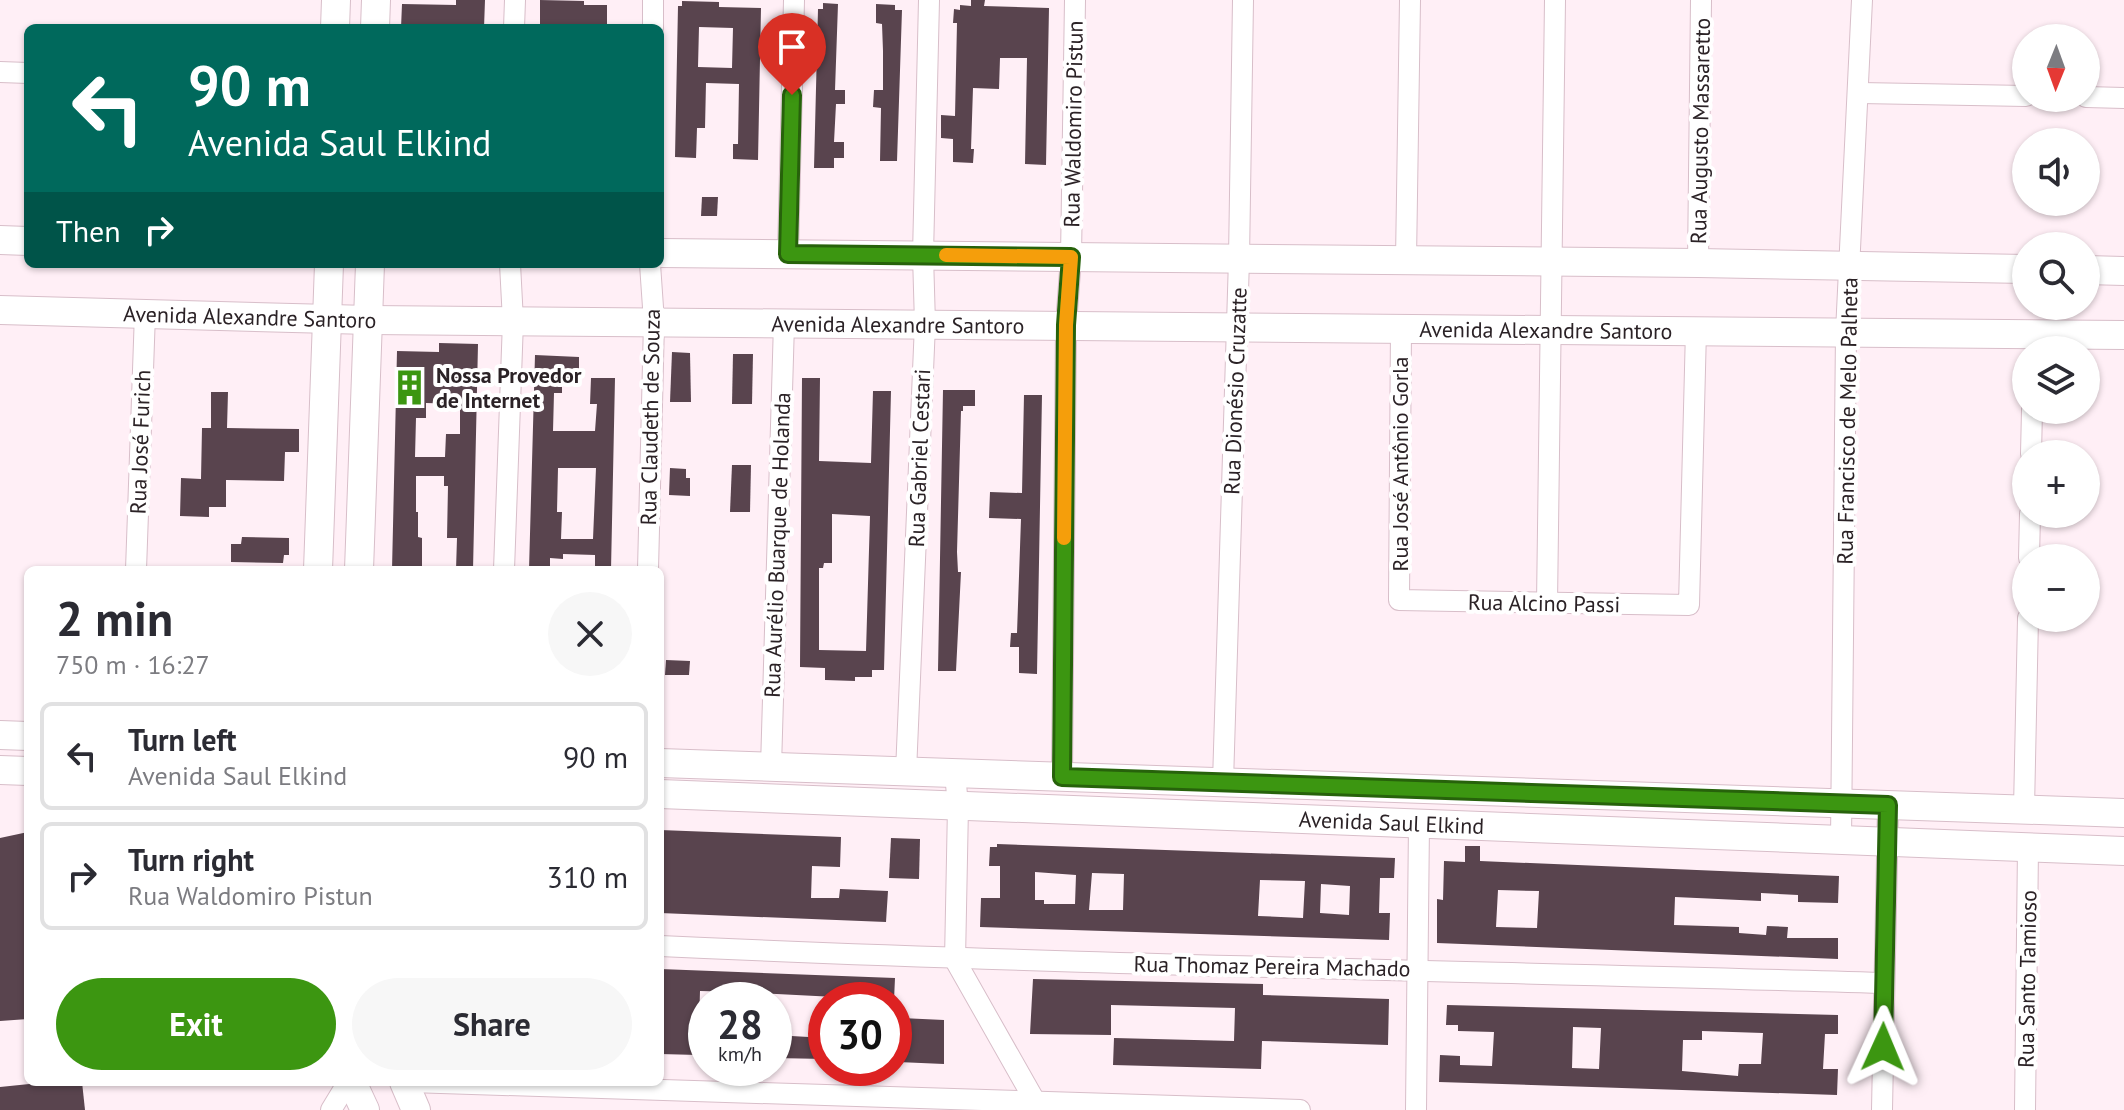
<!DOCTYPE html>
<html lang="en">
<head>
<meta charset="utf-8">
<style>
	body { margin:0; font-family:"PT Sans",sans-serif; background:#f7f7f7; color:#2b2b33; height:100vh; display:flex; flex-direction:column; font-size:30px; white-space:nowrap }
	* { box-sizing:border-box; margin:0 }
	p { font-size:26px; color:#7c7c81 }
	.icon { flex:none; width:44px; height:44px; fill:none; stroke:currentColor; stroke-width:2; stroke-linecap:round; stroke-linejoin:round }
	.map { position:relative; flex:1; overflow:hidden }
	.side { position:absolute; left:24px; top:566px; width:640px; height:520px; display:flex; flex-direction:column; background:#fff; border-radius:12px; box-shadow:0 2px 6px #0004 }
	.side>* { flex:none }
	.hud { position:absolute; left:24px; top:24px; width:640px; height:244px; border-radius:12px; box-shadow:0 2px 6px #0004; background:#00695c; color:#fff; overflow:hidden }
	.needle { width:52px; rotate:181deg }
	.fabs { position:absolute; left:2012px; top:24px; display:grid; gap:16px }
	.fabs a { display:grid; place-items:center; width:88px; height:88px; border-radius:50%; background:#fff; box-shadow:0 2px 6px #0004; font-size:40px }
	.speed { position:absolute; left:688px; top:982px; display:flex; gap:16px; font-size:40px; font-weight:700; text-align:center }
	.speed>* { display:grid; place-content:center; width:104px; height:104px; border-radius:50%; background:#fff; box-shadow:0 2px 6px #0004; line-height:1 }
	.speed small { font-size:20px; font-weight:400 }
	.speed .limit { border:12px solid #d22; background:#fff; color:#111 }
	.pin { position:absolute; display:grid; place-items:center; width:68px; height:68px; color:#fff; margin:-82px -34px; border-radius:50% 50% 50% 0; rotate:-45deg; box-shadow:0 0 8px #0007 }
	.pin .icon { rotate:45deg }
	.me { position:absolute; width:88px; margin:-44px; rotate:1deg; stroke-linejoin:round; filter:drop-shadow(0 0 6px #0008) }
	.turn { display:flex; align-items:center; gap:28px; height:168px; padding:0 32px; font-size:36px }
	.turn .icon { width:104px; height:104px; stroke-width:2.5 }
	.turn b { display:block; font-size:56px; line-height:68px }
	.then { display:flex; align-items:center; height:76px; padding:0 32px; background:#0003; gap:16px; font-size:30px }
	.round { display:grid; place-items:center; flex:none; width:84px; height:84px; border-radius:42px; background:#f7f7f7 }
	.headline { display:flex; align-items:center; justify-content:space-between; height:136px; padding:0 32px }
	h1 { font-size:48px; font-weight:700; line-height:60px }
	.action { display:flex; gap:16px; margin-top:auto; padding:16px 32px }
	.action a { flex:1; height:92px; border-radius:48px; background:#3c9611; color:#fff; font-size:32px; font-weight:700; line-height:92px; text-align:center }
	.action a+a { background:#f7f7f7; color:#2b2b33 }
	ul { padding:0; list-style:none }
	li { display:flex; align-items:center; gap:24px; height:108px; margin:0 16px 12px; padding:0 16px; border:4px solid #e1e1e2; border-radius:12px }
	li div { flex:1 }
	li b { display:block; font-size:30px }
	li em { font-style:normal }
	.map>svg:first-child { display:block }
	.building { fill:#59444e; fill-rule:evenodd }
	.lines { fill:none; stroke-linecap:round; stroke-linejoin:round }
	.street-casing { stroke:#d8bec9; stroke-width:22 }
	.secondary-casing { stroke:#d8bec9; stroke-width:30 }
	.street { stroke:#fff; stroke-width:20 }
	.secondary { stroke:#fff; stroke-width:28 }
	.route-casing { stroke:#27620b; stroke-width:20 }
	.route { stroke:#3c9611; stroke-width:14 }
	.slow { stroke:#f59e0b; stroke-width:14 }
	.labels { text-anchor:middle; stroke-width:8; stroke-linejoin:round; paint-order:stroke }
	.street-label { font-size:22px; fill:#2b2226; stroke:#fff }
	.poi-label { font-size:22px; font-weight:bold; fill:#2b2226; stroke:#fff; text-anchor:start }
</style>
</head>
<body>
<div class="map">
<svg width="2124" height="1110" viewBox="0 0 2124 1110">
	<rect width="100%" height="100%" fill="#ffeff6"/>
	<g class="building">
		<path d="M456,0H485L484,28H401L402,4L456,5Z"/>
		<path d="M540,0L584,1V5H607V28H540Z"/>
		<path d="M971,0H985L984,6L1049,8L1046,165L1025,164L1027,58H1000L999,89L973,88L971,149H974L973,163L953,162V139L941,138V115L955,116L957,23H953L954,9L960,10V5L971,6Z"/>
		<path d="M682,1L719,2V7L761,8L758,160L733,159V144H738L739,84L706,83L705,128H697L696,158L675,157L678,6H682ZM699,27L733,28L732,68L698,67Z"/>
		<path d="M823,3L838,4L835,90H845V104H836L834,142H844V158H834V168H814L818,9H823Z"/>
		<path d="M876,4L895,5V10H902L897,161H880L881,108L873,107L874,90H883V51L882,24L876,23Z"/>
		<path d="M702,197H718L717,216H701Z"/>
		<path d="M439,343L478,344L473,570H456L457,538H447L448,486H444V476H416V512H418V537L422,538V570H392L397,351L439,352ZM426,403L460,404V434H446L445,457H415L416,418H426Z"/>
		<path d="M672,352L690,353L691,402H670Z"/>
		<path d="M733,354H753L752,404H732Z"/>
		<path d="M535,355L579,357V378L562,377V393H554L553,431H595L597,404H590L591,378H615L611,570H595V555L563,554V559L550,558V570H529ZM558,468H596L593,539H561L562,512H557Z"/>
		<path d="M802,378H820L819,461L871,463L873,391H891L884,670H872V677H855V681L825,680V668L800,667ZM832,514L870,516L866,651L819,650V568H823L824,563H832Z"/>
		<path d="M943,390H975V406H963V411H961L957,552L958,572H961L956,671H938Z"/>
		<path d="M211,392H228L227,428L299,429V452H285L284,481L226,480V507H209V517L180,516L181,478L201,479L202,428H211Z"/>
		<path d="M1024,395H1042L1037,674L1019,673V647H1010L1011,633H1017L1021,519L989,518L990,492L1022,493Z"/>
		<path d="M732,465H751L750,512H730Z"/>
		<path d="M670,468L686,469V478H690V496L669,495Z"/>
		<path d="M242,537L289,538V555H284L283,563L231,562V544H241Z"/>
		<path d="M666,660L690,661L689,675H665Z"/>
		<path d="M660,830L841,837L840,867L812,866L811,898H839L840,889L888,891L886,922L660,913Z"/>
		<path d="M28,832V1019L0,1021V838Z"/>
		<path d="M891,838L920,839L919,879L889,878Z"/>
		<path d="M997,844L1395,858L1394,878H1380L1379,913H1390L1389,940L980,927L981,898H1000V866H989L990,847H997ZM1035,872L1076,875L1075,904H1044V900H1035ZM1092,873L1124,874L1123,910H1089ZM1260,880L1305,881L1303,918L1258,916ZM1321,884L1350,886L1349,915L1320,913Z"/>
		<path d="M1465,846H1480V861L1839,876L1838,903L1798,902V895L1761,893V901L1675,897L1674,925L1739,927V933L1766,935L1767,926L1788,927L1787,938H1838V959L1437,943V899L1443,900L1444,861L1465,862ZM1498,890L1539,891L1537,928L1496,927Z"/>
		<path d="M660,969L895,978L894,1000L759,993V1000H738L739,992L700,991L698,1055L660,1054Z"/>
		<path d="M1033,979L1263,984V995L1389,999L1388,1045L1262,1041L1261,1069L1113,1065L1114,1038L1234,1041L1235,1008L1111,1005V1035L1030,1034Z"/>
		<path d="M1447,1005L1838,1015V1034H1825L1823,1069H1838L1837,1095L1439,1082L1440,1055L1460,1056V1065L1492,1066L1494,1032L1458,1031V1025H1446ZM1573,1027L1601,1028L1599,1069L1572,1068ZM1702,1031L1763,1033L1761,1064H1739L1738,1076L1682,1071L1683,1040H1702Z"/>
		<path d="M901,1018L944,1020V1064L898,1062Z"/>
		<path d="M774,1035L826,1038V1059L774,1058Z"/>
		<path d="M49,1082H82L85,1110H0V1087Z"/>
	</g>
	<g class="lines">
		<defs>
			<g id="street">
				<path d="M514,28L515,0"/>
				<path d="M653,28V0"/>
				<path d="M0,72L28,73"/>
				<path d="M1860,93L2026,96"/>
				<path d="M2086,97L2124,98"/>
				<path d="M788,254L794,0"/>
				<path d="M1406,260L1410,0"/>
				<path d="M1698,263L1701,0"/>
				<path d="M1401,328L1399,600L1689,605L1696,330"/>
				<path d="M2031,454L2032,410"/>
				<path d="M2029,558L2030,514"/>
				<path d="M136,570L145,313"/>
				<path d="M504,570L513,321L510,264"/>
				<path d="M648,570L654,322L650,264"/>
				<path d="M1547,604L1555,0"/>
				<path d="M771,767L784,323"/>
				<path d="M906,772L925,324L923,255L929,0"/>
				<path d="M955,773L958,806L955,960L1040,1110"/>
				<path d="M1062,777L1066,325L1071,257L1075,0"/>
				<path d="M1223,782L1239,259L1243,0"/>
				<path d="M2024,809L2028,618"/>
				<path d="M1841,841L1846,332L1862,0"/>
				<path d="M660,946C1068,965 1476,971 1884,983"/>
				<path d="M410,1082L1300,1110"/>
				<path d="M331,1110L348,1082"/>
				<path d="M1416,1110L1419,823"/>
				<path d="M1882,1110L1888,805"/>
				<path d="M2025,1110L2028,847"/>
			</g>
			<g id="secondary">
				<path d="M335,28L336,0"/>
				<path d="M375,28L376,0"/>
				<path d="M0,240L28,241"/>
				<path d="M660,253L1698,263L2026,269"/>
				<path d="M2086,270L2124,271"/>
				<path id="s1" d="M0,310L369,320L2124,335"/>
				<path d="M318,570L329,264"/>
				<path d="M359,570L370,264"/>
				<path d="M0,735L28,736"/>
				<path d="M660,763L2124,813"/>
				<path d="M0,770L28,771"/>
				<path id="s2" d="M660,794L2124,851"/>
				<path d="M352,1082L365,1110"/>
				<path d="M404,1082L416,1110"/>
			</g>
		</defs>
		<use href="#street" class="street-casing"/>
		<use href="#secondary" class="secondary-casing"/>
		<use href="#street" class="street"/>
		<use href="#secondary" class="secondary"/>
	</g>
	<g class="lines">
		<defs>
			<path id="route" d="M792,95L788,254L1071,257L1066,325L1062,777L1888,805L1883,1047"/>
		</defs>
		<use href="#route" class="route-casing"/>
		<use href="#route" class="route"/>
		<path class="slow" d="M946,255L1071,257L1066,325L1064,538"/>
	</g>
	<defs>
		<symbol id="building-bare" viewBox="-9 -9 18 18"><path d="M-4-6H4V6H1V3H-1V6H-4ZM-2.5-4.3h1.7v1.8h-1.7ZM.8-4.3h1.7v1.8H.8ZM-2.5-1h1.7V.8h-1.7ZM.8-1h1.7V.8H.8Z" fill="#3c9611" stroke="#fff" stroke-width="2.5" paint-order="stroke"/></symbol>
	</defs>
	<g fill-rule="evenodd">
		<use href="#building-bare" x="384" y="362" width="51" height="51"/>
	</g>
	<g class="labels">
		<g class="street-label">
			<text transform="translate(1073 124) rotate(-89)" y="8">Rua Waldomiro Pistun</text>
			<text transform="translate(1700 131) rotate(-89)" y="8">Rua Augusto Massaretto</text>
			<text dy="8" stroke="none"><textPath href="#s1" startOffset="250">Avenida Alexandre Santoro</textPath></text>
			<text dy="8" stroke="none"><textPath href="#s1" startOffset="898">Avenida Alexandre Santoro</textPath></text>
			<text dy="8" stroke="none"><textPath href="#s1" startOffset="1546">Avenida Alexandre Santoro</textPath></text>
			<text transform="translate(1235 391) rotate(-88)" y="8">Rua Dionésio Cruzatte</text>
			<text transform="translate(650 417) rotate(-89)" y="8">Rua Claudeth de Souza</text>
			<text transform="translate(1847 421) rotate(-89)" y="8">Rua Francisco de Melo Palheta</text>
			<text transform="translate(140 442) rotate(-88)" y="8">Rua José Furich</text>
			<text transform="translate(919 458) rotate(-88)" y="8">Rua Gabriel Cestari</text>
			<text transform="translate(1400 464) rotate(-90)" y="8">Rua José Antônio Gorla</text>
			<text transform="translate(777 545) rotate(-88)" y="8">Rua Aurélio Buarque de Holanda</text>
			<text transform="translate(1544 603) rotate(1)" y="8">Rua Alcino Passi</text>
			<text dy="8" stroke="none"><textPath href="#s2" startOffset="732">Avenida Saul Elkind</textPath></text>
			<text transform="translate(1272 966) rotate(1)" y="8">Rua Thomaz Pereira Machado</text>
			<text transform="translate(2027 979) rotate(-89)" y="8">Rua Santo Tamioso</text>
		</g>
		<g class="poi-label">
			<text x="436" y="383">Nossa Provedor<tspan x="436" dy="25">de Internet</tspan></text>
		</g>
	</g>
</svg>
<div class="fabs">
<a><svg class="needle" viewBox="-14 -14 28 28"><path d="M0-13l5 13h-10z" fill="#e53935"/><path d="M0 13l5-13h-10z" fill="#7c7c81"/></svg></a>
<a><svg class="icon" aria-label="sound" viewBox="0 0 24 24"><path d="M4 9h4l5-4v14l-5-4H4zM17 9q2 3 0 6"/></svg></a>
<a><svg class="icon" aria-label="search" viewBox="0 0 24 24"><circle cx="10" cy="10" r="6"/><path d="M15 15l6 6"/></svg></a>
<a><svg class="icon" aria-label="layers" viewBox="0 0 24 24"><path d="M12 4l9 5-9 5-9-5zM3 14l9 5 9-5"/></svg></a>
<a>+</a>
<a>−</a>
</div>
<div class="speed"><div>28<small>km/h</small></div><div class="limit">30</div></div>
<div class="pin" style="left:792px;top:95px;background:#d93025"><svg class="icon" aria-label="arrive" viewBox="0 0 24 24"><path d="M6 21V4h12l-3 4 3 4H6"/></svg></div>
<svg class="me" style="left:1883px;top:1047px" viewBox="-20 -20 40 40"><path d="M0-17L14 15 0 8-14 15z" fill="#3c9611" stroke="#fff" stroke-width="4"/></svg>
<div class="hud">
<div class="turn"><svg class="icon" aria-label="left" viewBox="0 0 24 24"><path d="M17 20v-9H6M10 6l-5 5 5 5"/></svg><div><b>90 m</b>Avenida Saul Elkind</div></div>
<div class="then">Then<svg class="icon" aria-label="right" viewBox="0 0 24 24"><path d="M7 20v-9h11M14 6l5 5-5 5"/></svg></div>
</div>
<section class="side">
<div class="headline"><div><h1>2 min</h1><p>750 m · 16:27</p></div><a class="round"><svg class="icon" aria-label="close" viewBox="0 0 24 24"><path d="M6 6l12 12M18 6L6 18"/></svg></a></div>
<ul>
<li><svg class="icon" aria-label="left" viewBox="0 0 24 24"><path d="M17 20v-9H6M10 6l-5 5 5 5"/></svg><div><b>Turn left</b><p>Avenida Saul Elkind</p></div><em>90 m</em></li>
<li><svg class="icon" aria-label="right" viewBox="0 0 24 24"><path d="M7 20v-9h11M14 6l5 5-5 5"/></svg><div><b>Turn right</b><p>Rua Waldomiro Pistun</p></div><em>310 m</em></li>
</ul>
<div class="action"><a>Exit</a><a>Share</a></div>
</section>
</div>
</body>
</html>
